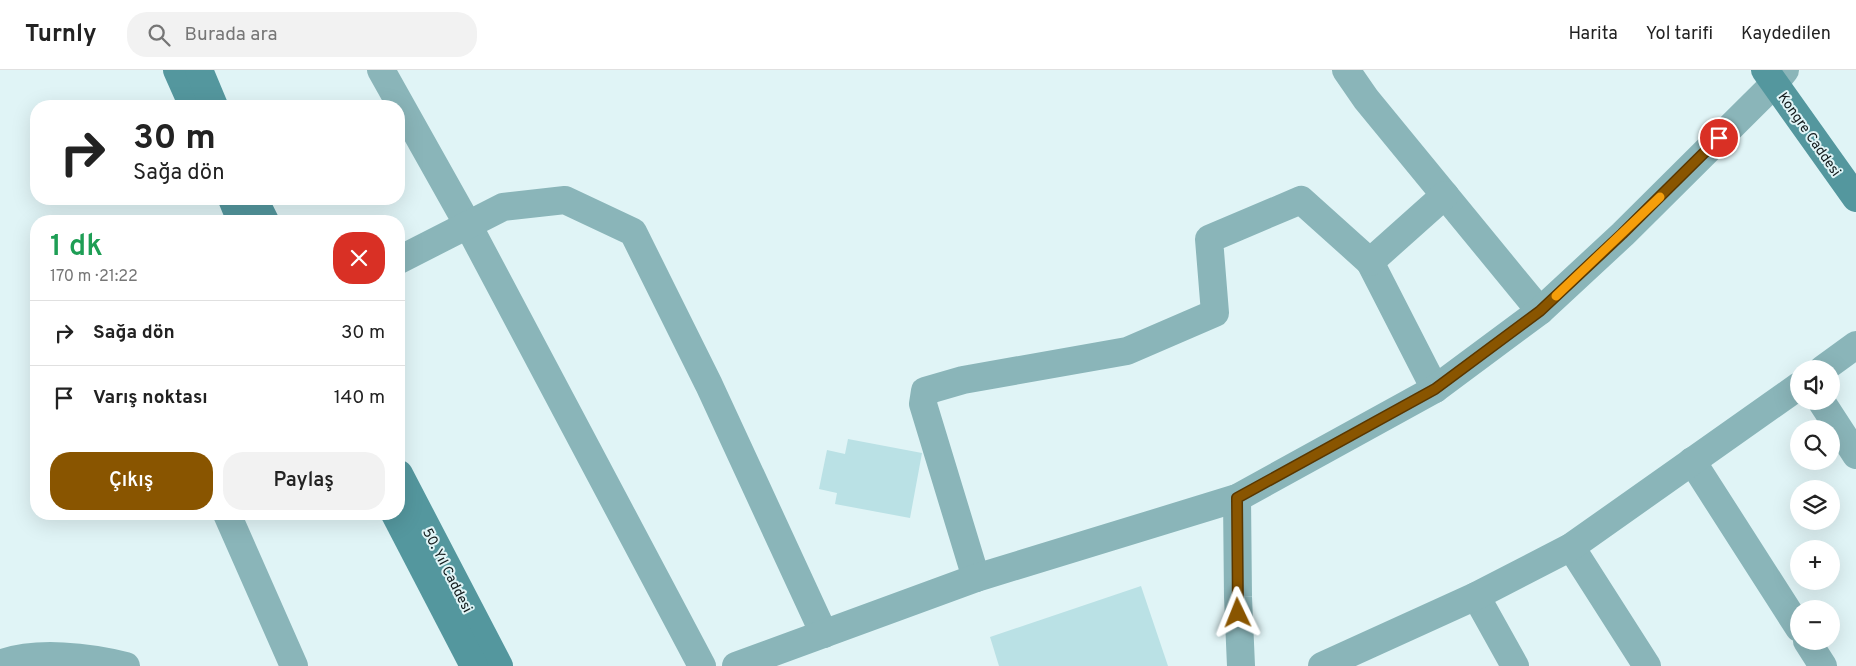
<!DOCTYPE html>
<html lang="tr">
<head>
<meta charset="utf-8">
<style>
	body { margin:0; font-family:Overpass,sans-serif; background:#f2f2f2; color:#222; height:100vh; display:flex; flex-direction:column; font-size:19px; white-space:nowrap }
	* { box-sizing:border-box; margin:0 }
	p { font-size:16px; color:#767676 }
	.icon { flex:none; width:28px; height:28px; fill:none; stroke:currentColor; stroke-width:2; stroke-linecap:round; stroke-linejoin:round }
	.map { position:relative; flex:1; overflow:hidden }
	.panel { position:absolute; left:30px; top:145px; width:375px; height:305px; display:flex; flex-direction:column; background:#fff; border-radius:20px; box-shadow:0 5px 20px #0002 }
	.panel>* { flex:none }
	.hud { position:absolute; left:30px; top:30px; width:375px; height:105px; border-radius:20px; box-shadow:0 5px 20px #0002; background:#fff; color:#222; overflow:hidden }
	.buttons { position:absolute; left:1790px; top:290px; display:grid; gap:10px }
	.buttons a { display:grid; place-items:center; width:50px; height:50px; border-radius:50%; background:#fff; box-shadow:0 5px 20px #0002; font-size:25px }
	.pin { position:absolute; display:grid; place-items:center; width:42px; height:42px; color:#fff; margin:-21px; border:2px solid #fff; border-radius:50%; box-shadow:0 1px 5px #0007 }
	.me { position:absolute; width:55px; margin:-28px; rotate:358deg; stroke-linejoin:round; filter:drop-shadow(0 0 4px #0008) }
	.turn { display:flex; align-items:center; gap:18px; height:105px; padding:0 20px; font-size:22px }
	.turn .icon { width:65px; height:65px; stroke-width:2.5 }
	.turn b { display:block; font-size:35px; line-height:42px }
	.round { display:grid; place-items:center; flex:none; width:52px; height:52px; border-radius:20px; background:#f2f2f2 }
	.head { display:flex; align-items:center; justify-content:space-between; height:85px; padding:0 20px }
	h1 { font-size:30px; font-weight:600; line-height:38px; color:#1e9e55 }
	.primary-button { display:flex; gap:10px; margin-top:auto; padding:10px 20px }
	.primary-button a { flex:1; height:58px; border-radius:20px; background:#895500; color:#fff; font-size:20px; font-weight:600; line-height:58px; text-align:center }
	.primary-button a+a { background:#f2f2f2; color:#222 }
	ul { padding:0; list-style:none }
	li { display:flex; align-items:center; gap:15px; height:65px; padding:0 20px; border-top:1px solid #e0e0e0 }
	li div { flex:1 }
	li b { display:block; font-size:19px }
	li em { font-style:normal }
	header { display:flex; align-items:center; gap:30px; box-sizing:border-box; height:70px; padding:0 25px; background:#fff; border-bottom:1px solid #e0e0e0 }
	header strong { font-size:24px }
	nav { display:flex; gap:28px; margin-inline-start:auto; font-size:18px }
	.search { width:350px; height:45px; background:#f2f2f2; display:flex; align-items:center; gap:12px; box-sizing:border-box; padding:0 18px; border-radius:20px; color:#767676; font-size:19px }
	.map>svg:first-child { display:block }
	.building { fill:#bae1e5 }
	.lines { fill:none; stroke-linecap:round; stroke-linejoin:round }
	.street { stroke:#8ab5b9; stroke-width:28 }
	.secondary { stroke:#54979e; stroke-width:28 }
	.route-casing { stroke:#593700; stroke-width:12 }
	.route { stroke:#895500; stroke-width:9 }
	.slow { stroke:#f59e0b; stroke-width:9 }
	.labels { text-anchor:middle; stroke-width:4; stroke-linejoin:round; paint-order:stroke }
	.street-label { font-size:14px; fill:#111819; stroke:#e0f4f6 }
</style>
</head>
<body>
<header>
<strong>Turnly</strong>
<div class="search"><svg class="icon" aria-label="search" viewBox="0 0 24 24"><circle cx="10" cy="10" r="6"/><path d="M15 15l6 6"/></svg>Burada ara</div>
<nav><a>Harita</a><a>Yol tarifi</a><a>Kaydedilen</a></nav>
</header>
<div class="map">
<svg width="1856" height="596" viewBox="0 0 1856 596">
	<rect width="100%" height="100%" fill="#e0f4f6"/>
	<g class="building">
		<path d="M848,369L922,383L910,448L835,434L837,423L819,419L827,380L845,384Z"/>
		<path d="M1141,516L1168,596H999L990,567Z"/>
	</g>
	<g class="lines">
		<g class="street">
			<path d="M381,0L468,155L702,596"/>
			<path d="M1346,0L1366,29L1540,241"/>
			<path d="M399,190L503,137L565,130L633,162L709,315L824,564"/>
			<path d="M1370,192L1435,319"/>
			<path d="M1823,299L1856,275"/>
			<path d="M1821,331L1856,385"/>
			<path d="M1692,391L1799,558"/>
			<path d="M1237,428L1238,527L1241,596"/>
			<path d="M227,444L294,596"/>
			<path d="M1571,477L1647,596"/>
			<path d="M976,508L923,334L925,321L963,310L1127,281L1215,243L1209,169L1301,130L1370,192L1445,125"/>
			<path d="M1476,526L1515,596"/>
			<path d="M1807,571L1823,596"/>
			<path d="M0,594C35,580 91,587 126,596"/>
			<path d="M736,596L976,508L1237,428L1435,319L1540,241L1623,164L1774,14L1785,0"/>
			<path d="M1322,596L1476,526L1571,477L1799,316"/>
		</g>
		<g class="secondary">
			<path d="M177,0L193,36"/>
			<path d="M199,0L214,36"/>
			<path d="M1765,0L1856,128"/>
			<path d="M232,129L241,151"/>
			<path d="M254,129L265,151"/>
			<path d="M399,404L499,596"/>
			<path d="M395,444L474,596"/>
		</g>
	</g>
	<g class="lines">
		<defs>
			<path id="route" d="M1238,543L1237,428L1435,319L1540,241L1622,164L1719,68"/>
		</defs>
		<use href="#route" class="route-casing"/>
		<use href="#route" class="route"/>
		<path class="slow" d="M1556,226L1660,127"/>
	</g>
	<g class="labels">
		<g class="street-label">
			<text transform="translate(1810 64) rotate(55)" y="5">Kongre Caddesi</text>
			<text transform="translate(448 500) rotate(63)" y="5">50. Yıl Caddesi</text>
		</g>
	</g>
</svg>
<div class="buttons">
<a><svg class="icon" aria-label="sound" viewBox="0 0 24 24"><path d="M4 9h4l5-4v14l-5-4H4zM17 9q2 3 0 6"/></svg></a>
<a><svg class="icon" aria-label="search" viewBox="0 0 24 24"><circle cx="10" cy="10" r="6"/><path d="M15 15l6 6"/></svg></a>
<a><svg class="icon" aria-label="layers" viewBox="0 0 24 24"><path d="M12 4l9 5-9 5-9-5zM3 14l9 5 9-5"/></svg></a>
<a>+</a>
<a>−</a>
</div>
<div class="pin" style="left:1719px;top:68px;background:#d93025"><svg class="icon" aria-label="arrive" viewBox="0 0 24 24"><path d="M6 21V4h12l-3 4 3 4H6"/></svg></div>
<svg class="me" style="left:1238px;top:543px" viewBox="-20 -20 40 40"><path d="M0-17L14 15 0 8-14 15z" fill="#895500" stroke="#fff" stroke-width="4"/></svg>
<div class="hud">
<div class="turn"><svg class="icon" aria-label="right" viewBox="0 0 24 24"><path d="M7 20v-9h11M14 6l5 5-5 5"/></svg><div><b>30 m</b>Sağa dön</div></div>
</div>
<section class="panel">
<div class="head"><div><h1>1 dk</h1><p>170 m · 21:22</p></div><a class="round" style="background:#d93025;color:#fff"><svg class="icon" aria-label="close" viewBox="0 0 24 24"><path d="M6 6l12 12M18 6L6 18"/></svg></a></div>
<ul>
<li><svg class="icon" aria-label="right" viewBox="0 0 24 24"><path d="M7 20v-9h11M14 6l5 5-5 5"/></svg><div><b>Sağa dön</b></div><em>30 m</em></li>
<li><svg class="icon" aria-label="arrive" viewBox="0 0 24 24"><path d="M6 21V4h12l-3 4 3 4H6"/></svg><div><b>Varış noktası</b></div><em>140 m</em></li>
</ul>
<div class="primary-button"><a>Çıkış</a><a>Paylaş</a></div>
</section>
</div>
</body>
</html>
